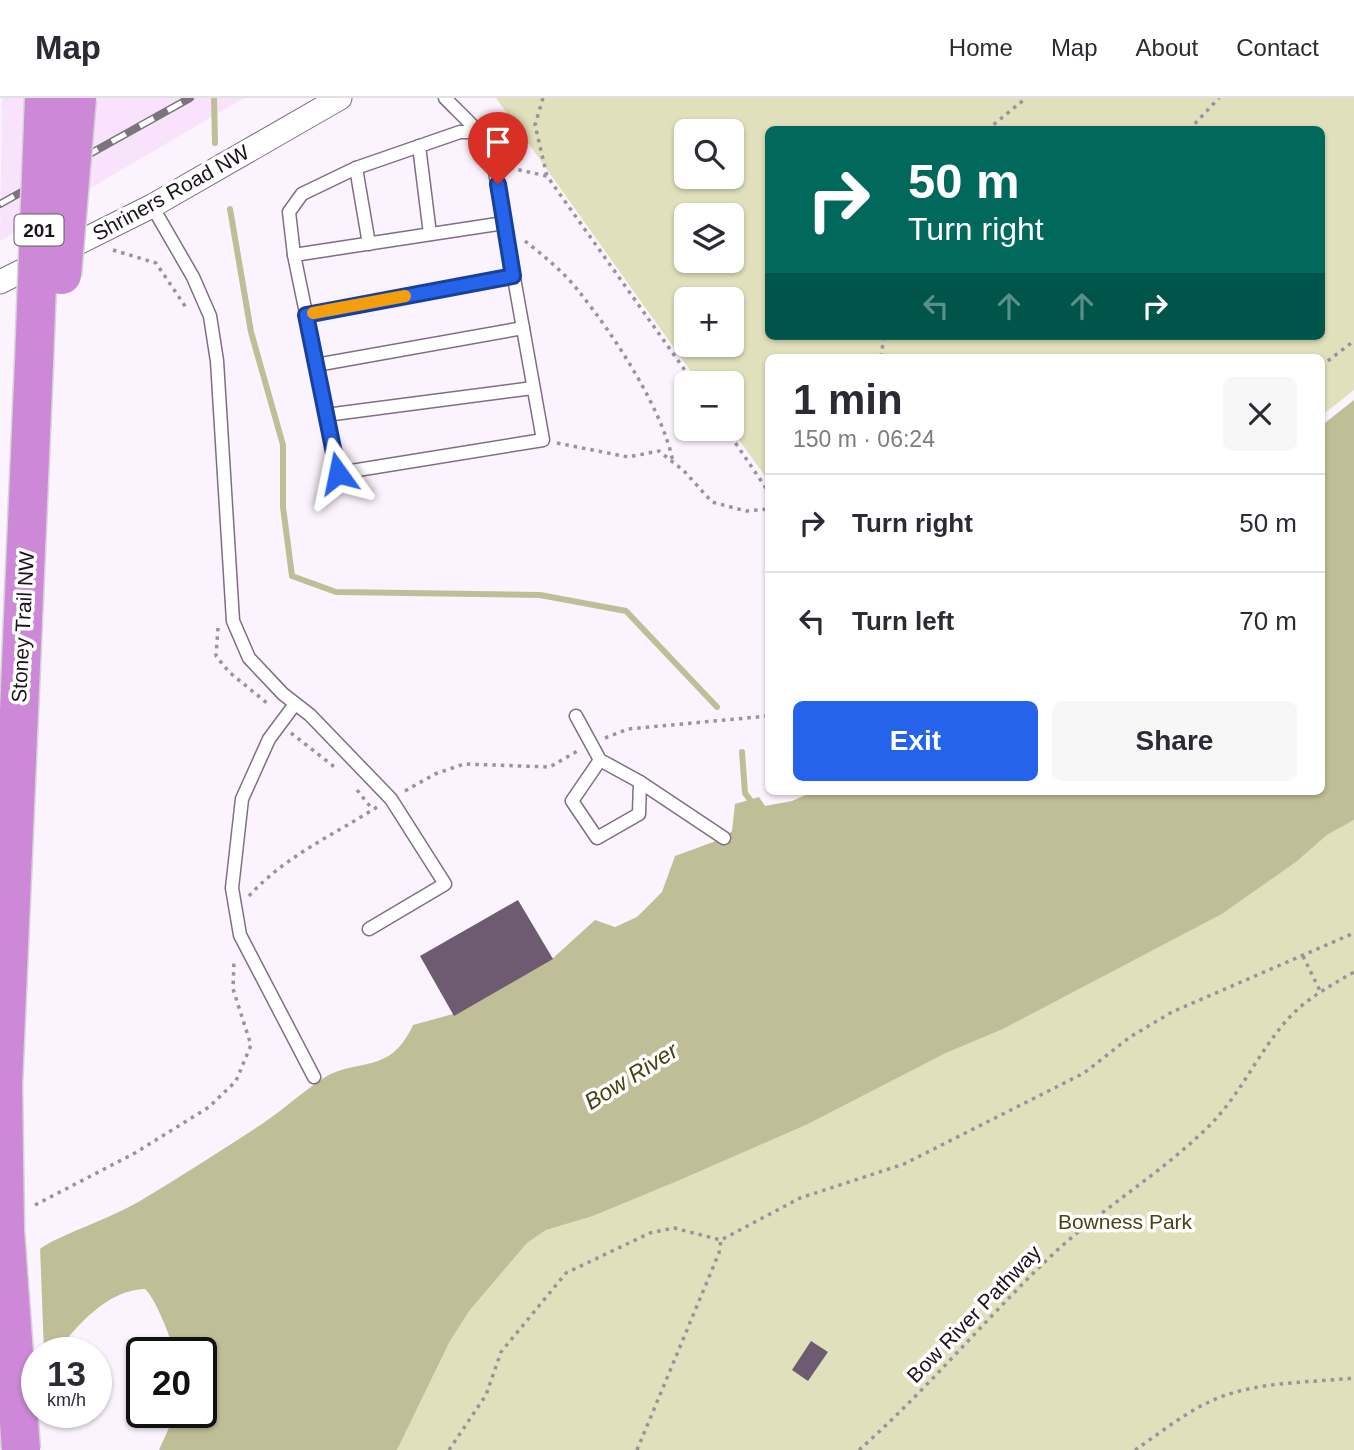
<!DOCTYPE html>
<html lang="en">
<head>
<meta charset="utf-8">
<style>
	body { margin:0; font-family:Arial,sans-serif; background:#f7f7f7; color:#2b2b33; height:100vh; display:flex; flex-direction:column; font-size:26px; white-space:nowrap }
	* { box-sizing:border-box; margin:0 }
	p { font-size:23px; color:#7c7c81 }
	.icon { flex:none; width:38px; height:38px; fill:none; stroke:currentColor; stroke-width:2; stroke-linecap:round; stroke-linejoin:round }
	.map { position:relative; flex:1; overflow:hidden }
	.panel { position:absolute; left:765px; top:256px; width:560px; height:441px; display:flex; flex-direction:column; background:#fff; border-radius:10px; box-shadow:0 2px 5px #0004 }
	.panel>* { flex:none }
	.banner { position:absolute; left:765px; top:28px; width:560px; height:214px; border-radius:10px; box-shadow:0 2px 5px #0004; background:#00695c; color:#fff; overflow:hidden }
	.controls { position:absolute; left:674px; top:21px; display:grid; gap:14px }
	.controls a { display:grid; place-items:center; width:70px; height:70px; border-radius:10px; background:#fff; box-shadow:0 2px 5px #0004; font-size:35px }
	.speed { position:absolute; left:21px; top:1239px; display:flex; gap:14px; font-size:35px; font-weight:700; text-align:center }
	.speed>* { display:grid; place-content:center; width:91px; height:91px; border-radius:50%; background:#fff; box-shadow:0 2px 5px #0004; line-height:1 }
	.speed small { font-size:18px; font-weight:400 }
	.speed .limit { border:4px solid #111; border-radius:10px; background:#fff; color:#111 }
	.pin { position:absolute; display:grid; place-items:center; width:60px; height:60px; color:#fff; margin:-72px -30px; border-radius:50% 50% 50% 0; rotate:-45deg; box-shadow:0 0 7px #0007 }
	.pin .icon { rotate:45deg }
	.me { position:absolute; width:77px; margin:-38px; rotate:348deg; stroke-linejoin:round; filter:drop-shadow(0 0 5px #0008) }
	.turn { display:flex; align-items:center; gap:24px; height:147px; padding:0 28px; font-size:32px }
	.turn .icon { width:91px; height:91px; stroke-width:2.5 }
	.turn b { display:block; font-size:49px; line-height:60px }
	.lanes { display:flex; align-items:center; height:66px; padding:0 28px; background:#0003; justify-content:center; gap:35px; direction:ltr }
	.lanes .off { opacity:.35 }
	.round { display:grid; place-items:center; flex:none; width:74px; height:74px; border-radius:10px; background:#f7f7f7 }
	.overview { display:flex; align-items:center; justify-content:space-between; height:119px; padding:0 28px }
	h1 { font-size:42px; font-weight:800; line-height:52px }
	.cta { display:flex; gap:14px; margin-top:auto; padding:14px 28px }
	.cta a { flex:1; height:80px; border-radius:10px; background:#2563eb; color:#fff; font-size:28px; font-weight:800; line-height:80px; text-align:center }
	.cta a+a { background:#f7f7f7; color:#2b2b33 }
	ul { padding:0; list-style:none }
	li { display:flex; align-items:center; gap:21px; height:98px; padding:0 28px; border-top:2px solid #e1e1e2 }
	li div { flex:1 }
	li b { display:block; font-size:26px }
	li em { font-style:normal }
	header { display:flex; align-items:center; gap:42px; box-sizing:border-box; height:98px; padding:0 35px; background:#fff; border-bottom:2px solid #e1e1e2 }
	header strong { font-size:33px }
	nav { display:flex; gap:38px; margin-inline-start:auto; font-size:24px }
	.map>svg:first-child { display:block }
	.built { fill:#f9e3fc }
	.green { fill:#e1e0bc; fill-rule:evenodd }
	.water { fill:#c0be96 }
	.pier { fill:#fbf3fd }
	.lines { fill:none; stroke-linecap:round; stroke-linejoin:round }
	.stream { stroke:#c0be96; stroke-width:6 }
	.building { fill:#6e5b71 }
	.service-casing { stroke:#816e84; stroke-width:15 }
	.minor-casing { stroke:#816e84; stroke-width:25 }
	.motorway-casing { stroke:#d6d5d6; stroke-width:41 }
	.path { stroke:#9b939c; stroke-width:3.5; stroke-dasharray:3.5 5; stroke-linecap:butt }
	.service { stroke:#fff; stroke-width:12 }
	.minor { stroke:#fff; stroke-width:23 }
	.motorway { stroke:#cd88d7; stroke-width:38 }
	.rail-casing { stroke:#7b747d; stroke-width:8 }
	.rail { stroke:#fff; stroke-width:5; stroke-dasharray:16; stroke-linecap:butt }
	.motorway-bridge-casing { stroke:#d6d5d6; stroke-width:41; stroke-linecap:butt }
	.motorway-bridge { stroke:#cd88d7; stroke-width:38 }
	.route-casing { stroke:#184099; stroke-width:18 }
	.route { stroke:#2563eb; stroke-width:12 }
	.slow { stroke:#f59e0b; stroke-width:12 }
	.labels { text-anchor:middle; stroke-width:7; stroke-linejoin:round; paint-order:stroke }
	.shield { fill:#fff; stroke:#5f5a60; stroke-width:2 }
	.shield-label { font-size:19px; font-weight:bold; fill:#1b141c }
	.street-label { font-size:21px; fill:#1b141c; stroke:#fff }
	.park-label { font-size:21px; fill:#484515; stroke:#fff }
	.water-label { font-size:23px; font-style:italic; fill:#454311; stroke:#fff }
</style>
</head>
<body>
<header>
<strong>Map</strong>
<nav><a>Home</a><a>Map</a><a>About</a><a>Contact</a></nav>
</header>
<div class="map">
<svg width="1354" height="1352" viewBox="0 0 1354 1352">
	<rect width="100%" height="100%" fill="#fbf3fd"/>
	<path class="built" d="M2,0H244L0,143Z"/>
	<g class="green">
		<path d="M496,0H1354V292L1321,318V259H768V382L731,331L732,285H699ZM768,32H1321V238H768ZM732,33V79H686V33ZM732,117V163H686V117ZM732,201V247H686V201Z"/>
		<path d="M1354,722V1352H397L450,1243L470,1212L527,1145L546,1132L593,1118L680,1082L808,1026L946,955L1003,931L1222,816L1296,764L1327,737Z"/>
	</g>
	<path class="water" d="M1354,302V722L1327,737L1296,764L1222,816L1003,931L946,955L808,1026L680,1082L593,1118L546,1132L527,1145L470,1212L450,1243L397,1352H159L176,1314H201V1255H175C171,1241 155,1199 145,1191C107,1192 78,1227 57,1253L37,1255L2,1182C18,1169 35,1152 53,1143C82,1129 112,1119 140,1103C181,1078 222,1052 262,1026C283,1012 301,995 322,981C358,958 389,979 413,927L453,916L552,861L595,822L615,829L637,819L662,794L675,758L724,740L732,733L735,706L759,699L765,708L792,703L815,693H1321V328Z"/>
	<path class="pier" d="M40,1148L44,1255H37V1268L0,1280V1179Z"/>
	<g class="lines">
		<g class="stream">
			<path d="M214,0L215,45"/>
			<path d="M230,111L251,234L283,347V409L292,478L336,494L540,497L626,513L717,609"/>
			<path d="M742,654L745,695L753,706"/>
		</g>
	</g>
	<g class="building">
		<path d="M518,802L553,861L454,918L420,858Z"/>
		<path d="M811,1243L828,1254L808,1283L792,1272Z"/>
	</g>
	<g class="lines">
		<defs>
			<g id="service">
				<path d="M445,0C461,17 484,35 492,57L543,342L339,375L294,157L289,114L302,96L356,70L460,34H477"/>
				<path d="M419,48L430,136"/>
				<path d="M356,70L369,146"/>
				<path d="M152,108L193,179L210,218L217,263L233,523L249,560L283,596L310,617L391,701L445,786L369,831"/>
				<path d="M294,157L504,125"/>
				<path d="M306,217L513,178"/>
				<path d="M316,267L523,230"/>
				<path d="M326,317L533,290"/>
				<path d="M295,606L269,641L242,701L232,790L240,837L314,979"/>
				<path d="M576,618L600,662L572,703L597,740L639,716L640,684L600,662"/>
				<path d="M640,684L724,740"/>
			</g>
			<path id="minor" d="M0,184L152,108L340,0"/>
			<path id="motorway" d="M3,987L34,264"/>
		</defs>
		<use href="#service" class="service-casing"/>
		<use href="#minor" class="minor-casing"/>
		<use href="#motorway" class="motorway-casing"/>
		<g class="path">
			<path d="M543,0L535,27L547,78"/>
			<path d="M987,32L1026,0"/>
			<path d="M1189,32L1219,0"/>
			<path d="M510,70L547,78L694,285"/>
			<path d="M525,143C544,158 565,175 580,195C614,237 663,312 673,364"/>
			<path d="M113,152L156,165L187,211"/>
			<path d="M881,259L884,238"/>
			<path d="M1321,268L1354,243"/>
			<path d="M726,331L768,393"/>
			<path d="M557,345L628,359L659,353L684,373L712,404L746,413L768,411"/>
			<path d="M218,530L216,558L229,574L267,605"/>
			<path d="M291,635L337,671"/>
			<path d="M605,640L628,631L768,618"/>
			<path d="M357,692L373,712"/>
			<path d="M405,693L435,676L464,666L550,669L579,652"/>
			<path d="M249,798C285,758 332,738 377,709"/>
			<path d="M1303,858L1320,893"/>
			<path d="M35,1107L135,1055L209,1009L236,983L251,947L233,891L234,863"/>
			<path d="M449,1352L486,1297L501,1254L566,1175L650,1135L674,1130L721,1142L800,1100L904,1066L1084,975L1130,939L1172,914L1354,835"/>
			<path d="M637,1352L719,1155L721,1142"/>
			<path d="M859,1352C927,1292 984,1222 1050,1159C1100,1111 1161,1076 1210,1027C1245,992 1263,942 1300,909C1317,895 1335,885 1354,874"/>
			<path d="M1135,1352C1159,1336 1183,1316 1209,1304C1252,1283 1307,1285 1354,1280"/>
		</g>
		<use href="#service" class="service"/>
		<use href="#minor" class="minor"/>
		<use href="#motorway" class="motorway"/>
		<defs>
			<path id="rail" d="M0,106L190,0"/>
		</defs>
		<use href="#rail" class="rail-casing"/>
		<use href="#rail" class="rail"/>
		<defs>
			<g id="motorway-bridge">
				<path d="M62,177L77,0"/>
				<path d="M34,264L44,0"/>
				<path d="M3,987L5,1133L21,1352"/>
			</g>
		</defs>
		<use href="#motorway-bridge" class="motorway-bridge-casing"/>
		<use href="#motorway-bridge" class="motorway-bridge"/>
	</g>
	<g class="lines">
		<defs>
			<path id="route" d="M338,375L306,217L513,178L498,86"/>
		</defs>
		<use href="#route" class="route-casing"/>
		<use href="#route" class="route"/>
		<path class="slow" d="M313,215L405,198"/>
	</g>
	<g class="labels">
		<rect class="shield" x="14.5" y="116.5" width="49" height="31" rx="5"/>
		<g class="shield-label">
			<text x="39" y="139">201</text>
		</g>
		<g class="street-label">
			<text transform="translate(171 95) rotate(-29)" y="7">Shriners Road NW</text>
			<text transform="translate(23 529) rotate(-87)" y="7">Stoney Trail NW</text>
			<text transform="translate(974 1216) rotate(-46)" y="7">Bow River Pathway</text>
		</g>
		<g class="park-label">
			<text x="1125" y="1131">Bowness Park</text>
		</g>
		<g class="water-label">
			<text transform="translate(631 978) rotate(-32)" y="8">Bow River</text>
		</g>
	</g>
</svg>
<div class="controls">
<a><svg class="icon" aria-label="search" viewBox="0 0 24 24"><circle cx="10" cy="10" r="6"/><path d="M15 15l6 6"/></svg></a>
<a><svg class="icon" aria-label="layers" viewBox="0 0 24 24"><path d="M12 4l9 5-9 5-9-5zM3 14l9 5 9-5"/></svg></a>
<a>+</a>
<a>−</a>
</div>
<div class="speed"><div>13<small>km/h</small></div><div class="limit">20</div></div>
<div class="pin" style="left:498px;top:86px;background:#d93025"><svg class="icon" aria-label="arrive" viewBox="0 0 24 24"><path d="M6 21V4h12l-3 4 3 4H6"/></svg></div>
<svg class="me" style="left:338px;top:375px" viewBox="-20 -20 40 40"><path d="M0-17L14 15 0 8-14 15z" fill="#2563eb" stroke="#fff" stroke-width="4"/></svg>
<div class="banner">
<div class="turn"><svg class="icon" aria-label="right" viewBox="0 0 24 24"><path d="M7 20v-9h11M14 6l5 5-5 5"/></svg><div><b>50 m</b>Turn right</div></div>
<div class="lanes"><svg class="icon off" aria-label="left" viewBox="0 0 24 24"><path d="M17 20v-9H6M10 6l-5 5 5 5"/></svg><svg class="icon off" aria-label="ahead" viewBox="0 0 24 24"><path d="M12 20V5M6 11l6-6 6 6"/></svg><svg class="icon off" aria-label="ahead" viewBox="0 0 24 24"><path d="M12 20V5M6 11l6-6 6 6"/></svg><svg class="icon" aria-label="right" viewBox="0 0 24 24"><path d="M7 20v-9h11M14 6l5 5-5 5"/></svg></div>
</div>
<section class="panel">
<div class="overview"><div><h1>1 min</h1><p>150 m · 06:24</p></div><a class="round"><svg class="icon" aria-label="close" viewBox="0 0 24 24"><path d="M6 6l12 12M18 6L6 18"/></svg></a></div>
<ul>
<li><svg class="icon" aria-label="right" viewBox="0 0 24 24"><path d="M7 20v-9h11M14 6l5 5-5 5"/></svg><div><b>Turn right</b></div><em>50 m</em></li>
<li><svg class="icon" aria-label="left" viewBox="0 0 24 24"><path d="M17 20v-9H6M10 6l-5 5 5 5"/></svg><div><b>Turn left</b></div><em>70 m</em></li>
</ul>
<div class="cta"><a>Exit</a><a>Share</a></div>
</section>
</div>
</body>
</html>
